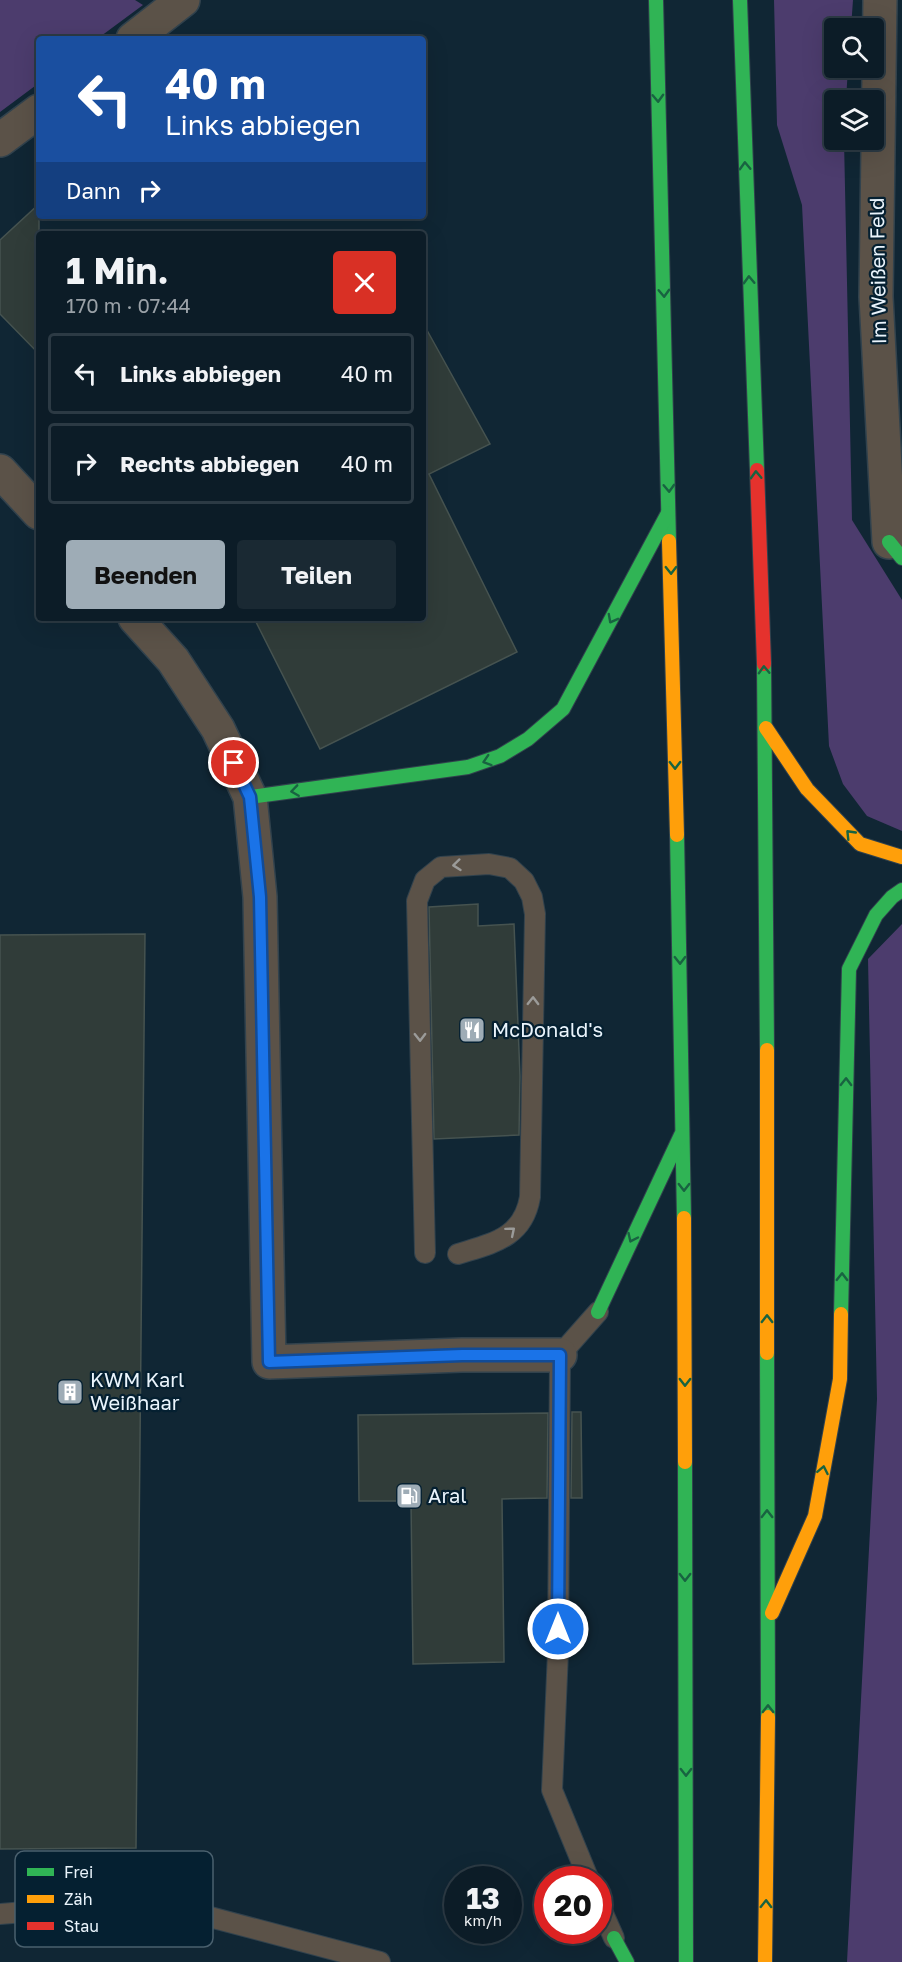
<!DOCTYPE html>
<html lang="de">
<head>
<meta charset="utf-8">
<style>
	body { margin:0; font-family:"Golos Text",sans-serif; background:#1a2933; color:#f1f3f6; height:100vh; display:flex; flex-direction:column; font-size:22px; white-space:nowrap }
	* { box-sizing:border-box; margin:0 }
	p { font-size:20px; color:#9aa1a7 }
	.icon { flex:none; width:33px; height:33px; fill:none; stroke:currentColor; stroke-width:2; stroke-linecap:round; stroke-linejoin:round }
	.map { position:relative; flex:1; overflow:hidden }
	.drawer { position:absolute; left:36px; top:231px; width:390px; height:390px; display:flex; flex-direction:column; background:#0c1c27; border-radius:6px; box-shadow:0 6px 24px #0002,0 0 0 2px #2c3a44 }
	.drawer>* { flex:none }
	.hud { position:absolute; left:36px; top:36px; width:390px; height:183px; border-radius:6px; box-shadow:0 6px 24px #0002,0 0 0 2px #2c3a44; background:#1a4fa0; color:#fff; overflow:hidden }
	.tools { position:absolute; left:824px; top:18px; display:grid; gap:12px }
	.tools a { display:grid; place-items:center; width:60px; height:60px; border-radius:6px; background:#0c1c27; box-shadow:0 6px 24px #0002,0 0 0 2px #2c3a44; font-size:30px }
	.speed { position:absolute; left:444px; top:1866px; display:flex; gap:12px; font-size:30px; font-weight:700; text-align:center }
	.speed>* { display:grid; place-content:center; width:78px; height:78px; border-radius:50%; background:#0c1c27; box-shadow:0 6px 24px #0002,0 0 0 2px #2c3a44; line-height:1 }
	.speed small { font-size:15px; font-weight:400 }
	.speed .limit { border:9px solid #d22; background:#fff; color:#111 }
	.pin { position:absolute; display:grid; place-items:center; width:51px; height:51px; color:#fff; margin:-26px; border:3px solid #fff; border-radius:50%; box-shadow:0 2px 6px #0007 }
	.me { position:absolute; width:66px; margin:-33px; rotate:0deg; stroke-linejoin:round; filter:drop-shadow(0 0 4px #0008) }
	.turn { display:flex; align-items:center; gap:21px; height:126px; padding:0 30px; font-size:27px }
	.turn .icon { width:78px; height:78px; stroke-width:2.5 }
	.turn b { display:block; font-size:42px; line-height:51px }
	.then { display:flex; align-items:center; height:57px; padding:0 30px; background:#0003; gap:12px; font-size:22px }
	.round { display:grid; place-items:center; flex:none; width:63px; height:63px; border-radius:6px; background:#1a2933 }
	.overview { display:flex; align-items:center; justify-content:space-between; height:102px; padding:0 30px }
	h1 { font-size:36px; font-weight:700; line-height:45px }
	.cta { display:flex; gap:12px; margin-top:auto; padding:12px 30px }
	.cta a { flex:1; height:69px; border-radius:6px; background:#9eacb6; color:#111; font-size:24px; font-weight:700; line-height:69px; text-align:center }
	.cta a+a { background:#1a2933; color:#f1f3f6 }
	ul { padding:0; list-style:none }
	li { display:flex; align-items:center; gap:18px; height:81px; margin:0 12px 9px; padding:0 18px; border:3px solid #2c3a44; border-radius:6px }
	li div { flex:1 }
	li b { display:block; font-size:22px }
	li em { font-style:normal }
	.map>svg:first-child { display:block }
	.green { fill:#4c3c6d }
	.building { fill:#303c39; stroke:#465350; stroke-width:1.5 }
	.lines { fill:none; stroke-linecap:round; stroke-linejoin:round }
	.lane-casing { stroke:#31424d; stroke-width:22 }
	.street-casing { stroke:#31424d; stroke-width:36 }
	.fast-casing { stroke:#31424d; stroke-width:16 }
	.slow-casing { stroke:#31424d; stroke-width:16 }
	.jam-casing { stroke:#31424d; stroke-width:16 }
	.lane { stroke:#5b5248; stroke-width:20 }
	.street { stroke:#5b5248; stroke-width:33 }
	.fast { stroke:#30b455; stroke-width:14 }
	.slow { stroke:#ff9f0a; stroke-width:14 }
	.jam { stroke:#e5322d; stroke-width:14 }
	.oneway { stroke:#186341 }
	.oneway2 { stroke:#9b9b99 }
	.route-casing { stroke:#114b97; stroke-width:15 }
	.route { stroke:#1a73e8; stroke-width:10 }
	.labels { text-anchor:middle; stroke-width:4.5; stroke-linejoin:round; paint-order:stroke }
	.street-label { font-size:20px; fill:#eaf4fc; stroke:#052031 }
	.poi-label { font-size:20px; fill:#eaf4fc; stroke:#052031; text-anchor:start }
	.key { fill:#052031; stroke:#4a606e; stroke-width:1.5 }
	.key-label { font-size:16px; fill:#eaf4fc }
</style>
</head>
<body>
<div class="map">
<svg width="902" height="1962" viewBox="0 0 902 1962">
	<rect width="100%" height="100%" fill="#102634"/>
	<g class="green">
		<path d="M0,0H135L143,5L97,39H39V83L0,112Z"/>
		<path d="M774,0H853L851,28H834V68H848L846,100H834V140H844L852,520L902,600V831L867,816L843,784L829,746L802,205L777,125Z"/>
		<path d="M902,924V1962H847L877,1399L868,959Z"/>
	</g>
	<g class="building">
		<path d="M39,204V354L0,314V240Z"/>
		<path d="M423,323L490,444L429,474L517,652L320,749L254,618H423Z"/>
		<path d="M478,904V926L514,924L520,1076L519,1135L434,1139L429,907Z"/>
		<path d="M145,934L136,1848L0,1849V935Z"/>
		<path d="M572,1412H581L582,1498H571Z"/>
		<path d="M548,1413L547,1498L502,1499L504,1662L413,1664L411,1501H359L358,1415Z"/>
	</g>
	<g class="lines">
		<defs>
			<g id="lane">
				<path d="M425,1253L417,901L425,880L441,867L489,864L510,868L524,881L532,897L535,914L530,1197C523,1238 493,1243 458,1254"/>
				<path d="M589,1880L552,1790L558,1652L560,1355L598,1312"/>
				<path d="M598,1902L614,1938"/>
				<path d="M0,1914L61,1909L187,1911L380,1962"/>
			</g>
			<g id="street">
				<path d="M880,0L876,297L889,542"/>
				<path d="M133,39L183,0"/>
				<path d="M0,140L39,111"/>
				<path d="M0,471L39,513"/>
				<path d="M135,618L173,660L218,729L250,797L260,897L269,1362L462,1355H560"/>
			</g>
			<g id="fast">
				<path d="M656,0L669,541"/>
				<path d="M740,0L757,470"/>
				<path d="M889,542L902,558"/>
				<path d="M764,664L767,1050"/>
				<path d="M250,797L468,767L500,756L528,739L563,709L668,513"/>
				<path d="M677,835L684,1218"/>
				<path d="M598,1312L681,1135"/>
				<path d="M841,1314L849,969L876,915L892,897L902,890"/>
				<path d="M767,1353L768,1717"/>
				<path d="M685,1462L686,1962"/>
				<path d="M614,1938L627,1962"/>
			</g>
			<g id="slow">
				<path d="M669,541L677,835"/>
				<path d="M766,728L807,789L860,844L902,857"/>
				<path d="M767,1050V1353"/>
				<path d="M684,1218L685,1462"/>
				<path d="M772,1613L815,1516L840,1379L841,1314"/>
				<path d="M765,1962L768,1717"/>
			</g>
			<path id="jam" d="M757,470L764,664"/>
		</defs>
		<use href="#lane" class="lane-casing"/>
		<use href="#street" class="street-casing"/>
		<use href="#fast" class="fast-casing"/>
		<use href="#slow" class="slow-casing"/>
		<use href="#jam" class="jam-casing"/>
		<use href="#lane" class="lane"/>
		<use href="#street" class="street"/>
		<use href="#fast" class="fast"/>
		<use href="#slow" class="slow"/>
		<use href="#jam" class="jam"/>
	</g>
	<defs><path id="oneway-chevron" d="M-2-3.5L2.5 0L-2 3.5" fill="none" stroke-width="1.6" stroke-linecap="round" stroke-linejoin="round" transform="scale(1.5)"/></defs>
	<g class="oneway">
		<use href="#oneway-chevron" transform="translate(658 98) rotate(88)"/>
		<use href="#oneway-chevron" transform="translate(745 166) rotate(-92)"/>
		<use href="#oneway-chevron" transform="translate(749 280) rotate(-92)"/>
		<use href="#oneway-chevron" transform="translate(664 293) rotate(88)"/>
		<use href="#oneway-chevron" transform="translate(756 475) rotate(-92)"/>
		<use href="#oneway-chevron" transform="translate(669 488) rotate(88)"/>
		<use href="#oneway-chevron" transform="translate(671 570) rotate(89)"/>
		<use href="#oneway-chevron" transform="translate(612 619) rotate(118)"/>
		<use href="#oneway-chevron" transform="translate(764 670) rotate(-92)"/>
		<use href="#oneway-chevron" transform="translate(487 761) rotate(162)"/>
		<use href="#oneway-chevron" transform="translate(675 765) rotate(89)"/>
		<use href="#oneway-chevron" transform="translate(295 791) rotate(172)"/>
		<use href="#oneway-chevron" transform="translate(850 834) rotate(-134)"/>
		<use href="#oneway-chevron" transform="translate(680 960) rotate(89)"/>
		<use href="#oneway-chevron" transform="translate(846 1082) rotate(-89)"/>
		<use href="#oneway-chevron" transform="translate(684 1187) rotate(90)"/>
		<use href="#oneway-chevron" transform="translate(632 1238) rotate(115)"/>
		<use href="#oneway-chevron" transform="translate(842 1277) rotate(-89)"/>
		<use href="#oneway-chevron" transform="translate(767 1319) rotate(-90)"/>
		<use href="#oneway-chevron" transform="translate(685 1382) rotate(90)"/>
		<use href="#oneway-chevron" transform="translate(823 1470) rotate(-79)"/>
		<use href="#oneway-chevron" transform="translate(767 1514) rotate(-90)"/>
		<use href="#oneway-chevron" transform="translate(685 1577) rotate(90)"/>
		<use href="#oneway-chevron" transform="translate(768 1709) rotate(-90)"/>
		<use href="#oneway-chevron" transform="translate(686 1772) rotate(90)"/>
		<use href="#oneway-chevron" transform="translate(766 1904) rotate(-89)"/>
	</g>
	<g class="oneway2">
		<use href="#oneway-chevron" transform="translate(457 865) rotate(174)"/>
		<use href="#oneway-chevron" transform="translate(533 1001) rotate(-89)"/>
		<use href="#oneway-chevron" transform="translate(420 1037) rotate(89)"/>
		<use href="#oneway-chevron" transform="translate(511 1231) rotate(-40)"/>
	</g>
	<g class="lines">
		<defs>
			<path id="route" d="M234,763L250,797L260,897L269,1362L462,1355H560L558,1629"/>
		</defs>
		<use href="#route" class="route-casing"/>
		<use href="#route" class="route"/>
	</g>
	<defs>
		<symbol id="restaurant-square" viewBox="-11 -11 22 22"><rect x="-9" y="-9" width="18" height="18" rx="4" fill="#9eacb6" stroke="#052031"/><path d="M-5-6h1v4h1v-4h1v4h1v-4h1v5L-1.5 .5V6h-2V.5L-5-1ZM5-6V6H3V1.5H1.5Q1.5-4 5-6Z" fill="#fff"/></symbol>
		<symbol id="building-square" viewBox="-11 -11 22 22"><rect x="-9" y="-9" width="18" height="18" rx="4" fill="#9eacb6" stroke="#052031"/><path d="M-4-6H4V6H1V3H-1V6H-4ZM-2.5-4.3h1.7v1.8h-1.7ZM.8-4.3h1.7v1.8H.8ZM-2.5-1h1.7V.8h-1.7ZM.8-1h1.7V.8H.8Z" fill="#fff"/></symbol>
		<symbol id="fuel-square" viewBox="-11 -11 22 22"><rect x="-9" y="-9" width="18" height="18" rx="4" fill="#9eacb6" stroke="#052031"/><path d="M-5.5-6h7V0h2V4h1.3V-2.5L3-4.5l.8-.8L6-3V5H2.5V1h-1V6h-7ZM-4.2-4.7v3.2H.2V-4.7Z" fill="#fff"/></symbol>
	</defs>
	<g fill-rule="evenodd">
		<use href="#restaurant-square" x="457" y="1015" width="30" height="30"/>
		<use href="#building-square" x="55" y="1377" width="30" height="30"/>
		<use href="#fuel-square" x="394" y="1481" width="30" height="30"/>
	</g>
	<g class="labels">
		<g class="street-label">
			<text transform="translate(878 271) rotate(-91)" y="7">Im Weißen Feld</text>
		</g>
		<g class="poi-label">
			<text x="492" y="1037">McDonald's</text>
			<text x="90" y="1387">KWM Karl<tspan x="90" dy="23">Weißhaar</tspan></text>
			<text x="428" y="1503">Aral</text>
		</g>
	</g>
	<rect x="15" y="1851" width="198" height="96" rx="9" class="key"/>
	<rect x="27" y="1868" width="27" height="8" fill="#30b455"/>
	<rect x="27" y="1895" width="27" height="8" fill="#ff9f0a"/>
	<rect x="27" y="1922" width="27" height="8" fill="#e5322d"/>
	<g class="key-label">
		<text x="64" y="1878">Frei</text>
		<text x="64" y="1905">Zäh</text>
		<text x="64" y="1932">Stau</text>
	</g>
</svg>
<div class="tools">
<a><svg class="icon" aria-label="search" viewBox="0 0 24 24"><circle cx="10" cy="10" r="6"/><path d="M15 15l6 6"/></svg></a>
<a><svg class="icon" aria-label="layers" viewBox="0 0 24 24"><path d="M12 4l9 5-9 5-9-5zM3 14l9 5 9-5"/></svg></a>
</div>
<div class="speed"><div>13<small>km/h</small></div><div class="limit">20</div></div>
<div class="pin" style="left:234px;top:763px;background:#d93025"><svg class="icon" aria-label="arrive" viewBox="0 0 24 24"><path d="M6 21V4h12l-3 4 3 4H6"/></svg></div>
<svg class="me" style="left:558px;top:1629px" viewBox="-20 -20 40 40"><circle r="17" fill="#1a73e8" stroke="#fff" stroke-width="3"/><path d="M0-11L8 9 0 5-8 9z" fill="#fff"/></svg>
<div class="hud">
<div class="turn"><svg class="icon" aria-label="left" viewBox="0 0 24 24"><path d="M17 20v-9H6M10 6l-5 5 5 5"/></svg><div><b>40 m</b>Links abbiegen</div></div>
<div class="then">Dann<svg class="icon" aria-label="right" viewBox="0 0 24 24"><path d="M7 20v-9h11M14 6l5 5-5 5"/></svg></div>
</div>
<section class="drawer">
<div class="overview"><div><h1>1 Min.</h1><p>170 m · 07:44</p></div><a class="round" style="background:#d93025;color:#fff"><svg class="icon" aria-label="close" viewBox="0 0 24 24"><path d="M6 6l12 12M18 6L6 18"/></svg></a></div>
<ul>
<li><svg class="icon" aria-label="left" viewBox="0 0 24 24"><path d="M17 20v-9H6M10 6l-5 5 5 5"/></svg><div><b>Links abbiegen</b></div><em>40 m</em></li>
<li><svg class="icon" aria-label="right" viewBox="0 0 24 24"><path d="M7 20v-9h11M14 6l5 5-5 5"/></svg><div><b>Rechts abbiegen</b></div><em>40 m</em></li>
</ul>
<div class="cta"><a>Beenden</a><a>Teilen</a></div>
</section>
</div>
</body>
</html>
